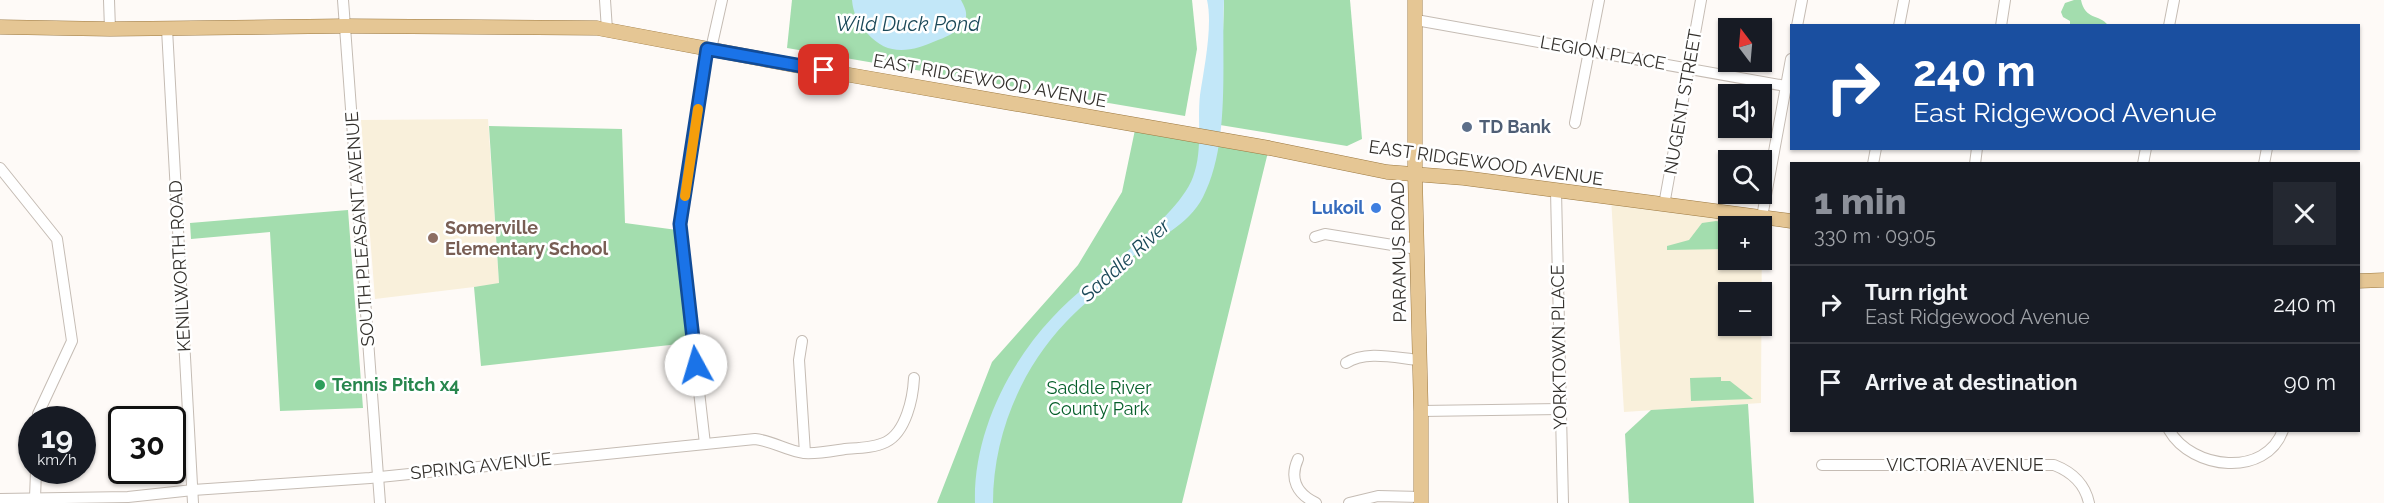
<!DOCTYPE html>
<html lang="en">
<head>
<meta charset="utf-8">
<style>
	body { margin:0; font-family:Raleway,sans-serif; background:#242831; color:#f1f3f6; height:100vh; display:flex; flex-direction:column; font-size:22px; white-space:nowrap }
	* { box-sizing:border-box; margin:0 }
	p { font-size:20px; color:#9ea1a6 }
	.icon { flex:none; width:33px; height:33px; fill:none; stroke:currentColor; stroke-width:2; stroke-linecap:round; stroke-linejoin:round }
	.map { position:relative; flex:1; overflow:hidden }
	.drawer { position:absolute; left:1790px; top:162px; width:570px; height:270px; display:flex; flex-direction:column; background:#171b24; border-radius:0px; box-shadow:0 2px 4px #0004 }
	.drawer>* { flex:none }
	.top-card { position:absolute; left:1790px; top:24px; width:570px; height:126px; border-radius:0px; box-shadow:0 2px 4px #0004; background:#1a4fa0; color:#fff; overflow:hidden }
	.needle { width:39px; rotate:344deg }
	.fabs { position:absolute; left:1718px; top:18px; display:grid; gap:12px }
	.fabs a { display:grid; place-items:center; width:54px; height:54px; border-radius:0px; background:#171b24; box-shadow:0 2px 4px #0004; font-size:30px }
	.speed { position:absolute; left:18px; top:406px; display:flex; gap:12px; font-size:30px; font-weight:700; text-align:center }
	.speed>* { display:grid; place-content:center; width:78px; height:78px; border-radius:50%; background:#171b24; box-shadow:0 2px 4px #0004; line-height:1 }
	.speed small { font-size:15px; font-weight:400 }
	.speed .limit { border:3px solid #111; border-radius:9px; background:#fff; color:#111 }
	.pin { position:absolute; display:grid; place-items:center; width:51px; height:51px; color:#fff; margin:-26px; border-radius:12px; box-shadow:0 3px 9px #0006 }
	.me { position:absolute; width:66px; margin:-33px; rotate:354deg; stroke-linejoin:round; filter:drop-shadow(0 0 4px #0008) }
	.turn { display:flex; align-items:center; gap:21px; height:126px; padding:0 24px; font-size:27px }
	.turn .icon { width:78px; height:78px; stroke-width:2.5 }
	.turn b { display:block; font-size:42px; line-height:51px }
	.round { display:grid; place-items:center; flex:none; width:63px; height:63px; border-radius:0px; background:#242831 }
	.overview { display:flex; align-items:center; justify-content:space-between; height:102px; padding:0 24px }
	h1 { font-size:36px; font-weight:800; line-height:45px; color:#8c9099 }
	ul { padding:0; list-style:none }
	li { display:flex; align-items:center; gap:18px; height:78px; padding:0 24px; border-top:2px solid #363941 }
	li div { flex:1 }
	li b { display:block; font-size:22px }
	li em { font-style:normal }
	.map>svg:first-child { display:block }
	.education { fill:#f9f0db; fill-rule:evenodd }
	.green { fill:#a3ddae }
	.water { fill:#c2e7f8 }
	.lines { fill:none; stroke-linecap:round; stroke-linejoin:round }
	.minor-casing { stroke:#c5bcb4; stroke-width:12 }
	.major-casing { stroke:#9c7941; stroke-width:15 }
	.minor { stroke:#fff; stroke-width:10 }
	.major { stroke:#e5c694; stroke-width:14 }
	.route-casing { stroke:#114b97; stroke-width:15 }
	.route { stroke:#1a73e8; stroke-width:10 }
	.slow { stroke:#f59e0b; stroke-width:10 }
	.service-dot { fill:#5c6f8a; stroke:#fff; stroke-width:2 }
	.shop-dot { fill:#3f7fe0; stroke:#fff; stroke-width:2 }
	.education-dot { fill:#8d6e63; stroke:#fff; stroke-width:2 }
	.leisure-dot { fill:#2e9e5b; stroke:#fff; stroke-width:2 }
	.labels { text-anchor:middle; stroke-width:5; stroke-linejoin:round; paint-order:stroke }
	.street-label { font-size:18px; fill:#34312d; stroke:#fff }
	.service-label { font-size:18px; font-weight:bold; fill:#4e5e75; stroke:#fff; text-anchor:start }
	.shop-label { font-size:18px; font-weight:bold; fill:#366cbe; stroke:#fff; text-anchor:end }
	.education-label { font-size:18px; font-weight:bold; fill:#785e54; stroke:#fff; text-anchor:start }
	.leisure-label { font-size:18px; font-weight:bold; fill:#27864d; stroke:#fff; text-anchor:start }
	.park-label { font-size:18px; fill:#055e29; stroke:#fff }
	.water-label { font-size:20px; font-style:italic; fill:#1b4959; stroke:#fff }
</style>
</head>
<body>
<div class="map">
<svg width="2384" height="503" viewBox="0 0 2384 503">
	<rect width="100%" height="100%" fill="#fefaf7"/>
	<g class="education">
		<path d="M488,119L499,284L375,299L361,120Z"/>
		<path d="M1611,198L1762,217L1761,403L1624,412ZM1728,226H1761V260H1728ZM1728,292H1761V326H1728Z"/>
	</g>
	<g class="green">
		<path d="M792,0H1192L1197,49L1185,116L787,48Z"/>
		<path d="M1224,0H1350L1362,139L1347,146L1220,125Z"/>
		<path d="M2074,0H2081C2085,20 2099,14 2108,25H2070V21L2063,17L2061,12L2065,3Z"/>
		<path d="M1136,125L1269,148L1182,503H937L992,362L1078,265L1122,192Z"/>
		<path d="M489,126L622,129L625,223L677,230L688,343L481,366L474,287L499,283Z"/>
		<path d="M348,210L363,408L280,411L270,232L191,239L190,223Z"/>
		<path d="M1716,221L1741,225L1728,226V249L1667,250V246L1689,240L1702,223Z"/>
		<path d="M1721,377V381H1730L1753,399L1691,401L1690,378Z"/>
		<path d="M1748,404L1754,503H1629L1625,434L1651,410Z"/>
	</g>
	<g class="water">
		<path d="M852,0H961C964,6 967,11 966,17C962,30 949,36 938,40C911,52 888,57 867,33C858,23 853,13 852,0Z"/>
		<path d="M1207,0H1224C1221,60 1231,143 1203,197C1187,228 1152,240 1127,261C1119,268 1113,278 1106,285C1093,297 1078,309 1066,322C1020,370 993,437 993,503H975C973,436 1007,366 1052,318C1075,293 1105,271 1131,248C1151,230 1184,202 1193,177C1203,150 1197,122 1200,95C1204,69 1213,25 1207,0Z"/>
	</g>
	<g class="lines">
		<defs>
			<g id="minor">
				<path d="M109,0L110,29"/>
				<path d="M343,0L380,503"/>
				<path d="M605,0L607,30"/>
				<path d="M1416,20L1791,87"/>
				<path d="M1797,26L1802,0"/>
				<path d="M1899,26L1904,0"/>
				<path d="M2001,26L2005,0"/>
				<path d="M2169,26L2174,0"/>
				<path d="M167,29L193,503"/>
				<path d="M711,49L722,0"/>
				<path d="M1575,123L1599,0"/>
				<path d="M1873,164L1876,148"/>
				<path d="M1975,164L1977,148"/>
				<path d="M2143,164L2146,148"/>
				<path d="M2264,164L2267,148"/>
				<path d="M0,168L57,239L72,341L38,414V420"/>
				<path d="M1556,191L1563,503"/>
				<path d="M1664,205L1701,0"/>
				<path d="M1762,217L1791,59"/>
				<path d="M1315,237L1325,234L1417,249"/>
				<path d="M802,341L799,360L805,453"/>
				<path d="M1346,363C1366,350 1396,358 1420,360"/>
				<path d="M1421,411L1561,409"/>
				<path d="M2169,430C2192,470 2266,478 2283,430"/>
				<path d="M705,444L680,224L707,49"/>
				<path d="M1298,459C1289,479 1297,494 1316,503"/>
				<path d="M1822,465H2054C2072,472 2085,484 2089,503"/>
				<path d="M36,471L35,498L38,503"/>
				<path d="M0,499L128,497L193,490L370,478L755,439C773,441 787,451 804,453C817,454 832,451 845,449C858,448 874,448 886,442C906,432 913,398 914,378"/>
				<path d="M1349,503L1378,496L1421,497"/>
			</g>
			<g id="major">
				<path d="M1415,0V174L1421,411V503"/>
				<path d="M0,27L110,29L345,26L597,28L804,67L1269,148L1387,172L1464,178L1791,221"/>
				<path d="M2358,281L2384,280"/>
			</g>
		</defs>
		<use href="#minor" class="minor-casing"/>
		<use href="#major" class="major-casing"/>
		<use href="#minor" class="minor"/>
		<use href="#major" class="major"/>
	</g>
	<g class="lines">
		<defs>
			<path id="route" d="M696,365L680,224L707,49L824,70"/>
		</defs>
		<use href="#route" class="route-casing"/>
		<use href="#route" class="route"/>
		<path class="slow" d="M685,196L698,109"/>
	</g>
	<circle class="service-dot" cx="1467" cy="127" r="6"/>
	<circle class="shop-dot" cx="1376" cy="208" r="6"/>
	<circle class="education-dot" cx="433" cy="238" r="6"/>
	<circle class="leisure-dot" cx="320" cy="385" r="6"/>
	<g class="labels">
		<g class="street-label">
			<text transform="translate(1603 53) rotate(10)" y="6">LEGION PLACE</text>
			<text transform="translate(990 81) rotate(10)" y="6">EAST RIDGEWOOD AVENUE</text>
			<text transform="translate(1683 102) rotate(-80)" y="6">NUGENT STREET</text>
			<text transform="translate(1486 163) rotate(8)" y="6">EAST RIDGEWOOD AVENUE</text>
			<text transform="translate(360 229) rotate(-94)" y="6">SOUTH PLEASANT AVENUE</text>
			<text transform="translate(1399 252) rotate(-91)" y="6">PARAMUS ROAD</text>
			<text transform="translate(180 266) rotate(-93)" y="6">KENILWORTH ROAD</text>
			<text transform="translate(1559 347) rotate(-91)" y="6">YORKTOWN PLACE</text>
			<text x="1965" y="471">VICTORIA AVENUE</text>
			<text transform="translate(481 466) rotate(-6)" y="6">SPRING AVENUE</text>
		</g>
		<g class="service-label">
			<text x="1479" y="133">TD Bank</text>
		</g>
		<g class="shop-label">
			<text x="1364" y="214">Lukoil</text>
		</g>
		<g class="education-label">
			<text x="445" y="234">Somerville<tspan x="445" dy="21">Elementary School</tspan></text>
		</g>
		<g class="leisure-label">
			<text x="332" y="391">Tennis Pitch x4</text>
		</g>
		<g class="park-label">
			<text x="1099" y="394">Saddle River<tspan x="1099" dy="21">County Park</tspan></text>
		</g>
		<g class="water-label">
			<text x="908" y="31">Wild Duck Pond</text>
			<text transform="translate(1125 260) rotate(-42)" y="7">Saddle River</text>
		</g>
	</g>
</svg>
<div class="fabs">
<a><svg class="needle" viewBox="-14 -14 28 28"><path d="M0-13l5 13h-10z" fill="#e53935"/><path d="M0 13l5-13h-10z" fill="#9ea1a6"/></svg></a>
<a><svg class="icon" aria-label="sound" viewBox="0 0 24 24"><path d="M4 9h4l5-4v14l-5-4H4zM17 9q2 3 0 6"/></svg></a>
<a><svg class="icon" aria-label="search" viewBox="0 0 24 24"><circle cx="10" cy="10" r="6"/><path d="M15 15l6 6"/></svg></a>
<a>+</a>
<a>−</a>
</div>
<div class="speed"><div>19<small>km/h</small></div><div class="limit">30</div></div>
<div class="pin" style="left:824px;top:70px;background:#d93025"><svg class="icon" aria-label="arrive" viewBox="0 0 24 24"><path d="M6 21V4h12l-3 4 3 4H6"/></svg></div>
<svg class="me" style="left:696px;top:365px" viewBox="-20 -20 40 40"><circle r="19" fill="#fff"/><path d="M0-13L10 11 0 6-10 11z" fill="#1a73e8"/></svg>
<div class="top-card">
<div class="turn"><svg class="icon" aria-label="right" viewBox="0 0 24 24"><path d="M7 20v-9h11M14 6l5 5-5 5"/></svg><div><b>240 m</b>East Ridgewood Avenue</div></div>
</div>
<section class="drawer">
<div class="overview"><div><h1>1 min</h1><p>330 m · 09:05</p></div><a class="round"><svg class="icon" aria-label="close" viewBox="0 0 24 24"><path d="M6 6l12 12M18 6L6 18"/></svg></a></div>
<ul>
<li><svg class="icon" aria-label="right" viewBox="0 0 24 24"><path d="M7 20v-9h11M14 6l5 5-5 5"/></svg><div><b>Turn right</b><p>East Ridgewood Avenue</p></div><em>240 m</em></li>
<li><svg class="icon" aria-label="arrive" viewBox="0 0 24 24"><path d="M6 21V4h12l-3 4 3 4H6"/></svg><div><b>Arrive at destination</b></div><em>90 m</em></li>
</ul>
</section>
</div>
</body>
</html>
